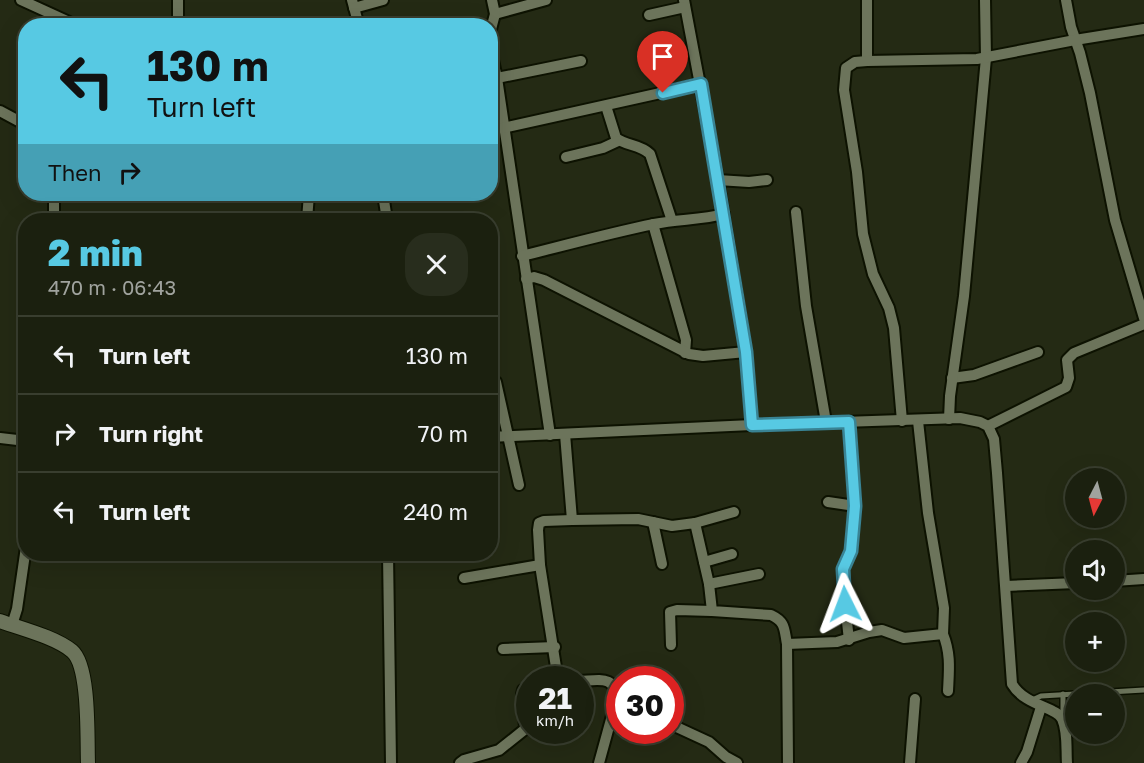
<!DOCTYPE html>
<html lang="en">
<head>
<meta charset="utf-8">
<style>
	body { margin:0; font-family:"Golos Text",sans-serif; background:#282d1d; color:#f1f3f6; height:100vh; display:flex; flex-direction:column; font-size:22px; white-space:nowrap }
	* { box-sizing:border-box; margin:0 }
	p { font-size:20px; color:#a0a39e }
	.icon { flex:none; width:33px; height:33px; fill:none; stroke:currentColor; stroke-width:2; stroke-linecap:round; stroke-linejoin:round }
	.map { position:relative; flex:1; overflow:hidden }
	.details { position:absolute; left:18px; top:213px; width:480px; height:348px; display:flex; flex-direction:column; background:#1b200f; border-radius:24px; box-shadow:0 6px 24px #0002,0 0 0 2px #393e2f }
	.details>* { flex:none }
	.guide { position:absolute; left:18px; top:18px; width:480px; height:183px; border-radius:24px; box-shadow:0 6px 24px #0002,0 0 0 2px #393e2f; background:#57c9e3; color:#111; overflow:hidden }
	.needle { width:39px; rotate:186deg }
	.fabs { position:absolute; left:1065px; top:468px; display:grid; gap:12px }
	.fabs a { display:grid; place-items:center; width:60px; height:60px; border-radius:50%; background:#1b200f; box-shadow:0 6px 24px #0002,0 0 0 2px #393e2f; font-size:30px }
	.speed { position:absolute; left:516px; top:666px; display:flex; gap:12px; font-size:30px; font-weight:700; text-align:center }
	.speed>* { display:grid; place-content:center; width:78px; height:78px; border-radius:50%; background:#1b200f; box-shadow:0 6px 24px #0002,0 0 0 2px #393e2f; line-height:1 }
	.speed small { font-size:15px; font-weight:400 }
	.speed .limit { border:9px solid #d22; background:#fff; color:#111 }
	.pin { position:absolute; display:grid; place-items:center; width:51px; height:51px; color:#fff; margin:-62px -26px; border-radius:50% 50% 50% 0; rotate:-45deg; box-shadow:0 0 6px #0007 }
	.pin .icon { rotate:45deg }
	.me { position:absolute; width:66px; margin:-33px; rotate:357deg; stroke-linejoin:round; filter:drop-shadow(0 0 4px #0008) }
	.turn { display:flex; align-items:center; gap:21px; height:126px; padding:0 30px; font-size:27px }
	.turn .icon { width:78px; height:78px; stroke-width:2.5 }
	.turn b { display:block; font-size:42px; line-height:51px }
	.then { display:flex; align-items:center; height:57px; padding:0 30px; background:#0003; gap:12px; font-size:22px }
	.round { display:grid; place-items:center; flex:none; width:63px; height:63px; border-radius:24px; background:#282d1d }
	.overview { display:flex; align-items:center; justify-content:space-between; height:102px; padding:0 30px }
	h1 { font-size:36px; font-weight:800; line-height:45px; color:#57c9e3 }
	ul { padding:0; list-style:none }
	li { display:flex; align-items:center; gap:18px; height:78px; padding:0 30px; border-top:2px solid #393e2f }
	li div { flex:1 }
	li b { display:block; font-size:22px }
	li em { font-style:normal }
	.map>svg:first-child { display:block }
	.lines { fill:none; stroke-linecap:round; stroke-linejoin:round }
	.service-casing { stroke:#0d1201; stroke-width:8 }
	.minor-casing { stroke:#0d1201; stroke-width:14 }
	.tertiary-casing { stroke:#0d1201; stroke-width:16 }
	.service { stroke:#6c745b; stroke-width:5 }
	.minor { stroke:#6c745b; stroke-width:10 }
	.tertiary { stroke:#6c745b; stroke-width:14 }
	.route-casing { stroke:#398394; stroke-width:15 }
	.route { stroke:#57c9e3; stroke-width:10 }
</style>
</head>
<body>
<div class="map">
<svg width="1144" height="763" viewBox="0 0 1144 763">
	<rect width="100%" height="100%" fill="#242a14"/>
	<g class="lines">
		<defs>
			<g id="service">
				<path d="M1030,701L1041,696L1144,690"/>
				<path d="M1063,717V694"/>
			</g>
			<g id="minor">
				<path d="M21,0L78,26"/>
				<path d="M178,0V26"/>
				<path d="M352,0L359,26"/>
				<path d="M684,0L718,180L746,352L752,425"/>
				<path d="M1066,0L1071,27L1080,53L1090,93L1115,220L1144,318"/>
				<path d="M354,8L383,0"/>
				<path d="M495,14L546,0"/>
				<path d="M649,15L685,7"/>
				<path d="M490,33L495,14L492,0"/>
				<path d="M490,47L497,78L550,435"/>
				<path d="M867,61V0"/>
				<path d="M497,78L581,61"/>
				<path d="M606,106L616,138C626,146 640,144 650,154L672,221"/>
				<path d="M0,111L26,125"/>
				<path d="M503,128L701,84"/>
				<path d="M566,157L603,148L618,141"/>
				<path d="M718,180L749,182L767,180"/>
				<path d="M54,194V220"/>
				<path d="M383,194L387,220"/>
				<path d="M796,212L806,306L826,422"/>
				<path d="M307,220L309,194"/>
				<path d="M653,224L686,340L685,353"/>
				<path d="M522,256C566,245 610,233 654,224C678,219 701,220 724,214"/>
				<path d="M526,279L534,277L544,280L689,354L703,356L746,352"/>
				<path d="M952,378L974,375L1038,352"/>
				<path d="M496,382L519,485"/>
				<path d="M949,419L950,396L964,296L986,58L985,0"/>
				<path d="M902,421L894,328L889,308L873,274L863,234L857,172L844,90L846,68L855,62L867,61L977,59L1075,40L1144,29"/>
				<path d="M849,422L855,506L851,551L843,569V586L849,640"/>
				<path d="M988,426L1066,387L1069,378L1067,360L1074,353L1144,324"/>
				<path d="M565,434L572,520"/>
				<path d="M490,437L752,425L960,418L980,422L988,426L994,439L997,473L1012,684C1025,706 1057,707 1062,719C1068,732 1066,750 1067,763"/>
				<path d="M0,438L26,441"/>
				<path d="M828,502L855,506"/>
				<path d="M653,522L662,564"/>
				<path d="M695,523L734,512"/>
				<path d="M388,554L391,763"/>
				<path d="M704,562L732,554"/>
				<path d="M464,578L540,565"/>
				<path d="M1114,581L1144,579"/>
				<path d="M709,584L759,574"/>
				<path d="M1006,586L1076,583"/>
				<path d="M12,625L17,609L26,547"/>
				<path d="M943,634C951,654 949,670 948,691"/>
				<path d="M787,644L837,642L869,632L882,630L904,638L943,634L944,608L928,513L918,421"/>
				<path d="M671,645L670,612L677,610L712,611"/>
				<path d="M503,649L555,647"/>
				<path d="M558,680L540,565L538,530L539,523L544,521L572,520L638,519L672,526L695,523L709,584L712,611L771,615C786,622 784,629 787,644L788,763"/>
				<path d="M580,681C601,680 616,675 616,701L620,702"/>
				<path d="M670,724L709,742L726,757L737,763"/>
				<path d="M460,763L464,760L499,750L524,730L525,727L522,694L523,690L530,688"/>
				<path d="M599,763L616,701"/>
				<path d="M910,763L915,699"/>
				<path d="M1021,763L1027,752L1041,707"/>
			</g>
			<path id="tertiary" d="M0,621C22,629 55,637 72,651C90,666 87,739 88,763"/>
		</defs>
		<use href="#service" class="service-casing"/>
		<use href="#minor" class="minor-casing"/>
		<use href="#tertiary" class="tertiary-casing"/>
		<use href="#service" class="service"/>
		<use href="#minor" class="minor"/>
		<use href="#tertiary" class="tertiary"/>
	</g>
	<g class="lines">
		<defs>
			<path id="route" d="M663,93L701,84L746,352L752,425L849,422L855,506L851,551L843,569L845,604"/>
		</defs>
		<use href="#route" class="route-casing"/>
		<use href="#route" class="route"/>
	</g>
</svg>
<div class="fabs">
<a><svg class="needle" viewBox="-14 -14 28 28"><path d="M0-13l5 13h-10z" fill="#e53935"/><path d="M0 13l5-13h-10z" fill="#a0a39e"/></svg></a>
<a><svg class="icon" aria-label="sound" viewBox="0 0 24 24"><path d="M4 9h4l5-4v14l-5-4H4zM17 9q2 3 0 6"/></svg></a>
<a>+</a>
<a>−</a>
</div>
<div class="speed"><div>21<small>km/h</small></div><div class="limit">30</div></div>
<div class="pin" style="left:663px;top:93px;background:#d93025"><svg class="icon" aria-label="arrive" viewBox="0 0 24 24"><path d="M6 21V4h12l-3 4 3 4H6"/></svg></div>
<svg class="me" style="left:845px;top:604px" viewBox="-20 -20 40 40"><path d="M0-17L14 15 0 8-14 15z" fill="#57c9e3" stroke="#fff" stroke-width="4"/></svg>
<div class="guide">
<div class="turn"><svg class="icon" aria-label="left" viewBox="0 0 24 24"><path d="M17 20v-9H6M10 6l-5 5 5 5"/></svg><div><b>130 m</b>Turn left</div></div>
<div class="then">Then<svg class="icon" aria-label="right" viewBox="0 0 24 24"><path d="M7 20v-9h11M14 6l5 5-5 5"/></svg></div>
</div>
<section class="details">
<div class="overview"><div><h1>2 min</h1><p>470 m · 06:43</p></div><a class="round"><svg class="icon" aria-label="close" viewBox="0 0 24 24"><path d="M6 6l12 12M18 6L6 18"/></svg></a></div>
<ul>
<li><svg class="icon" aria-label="left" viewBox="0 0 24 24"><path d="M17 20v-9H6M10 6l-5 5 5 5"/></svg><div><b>Turn left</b></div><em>130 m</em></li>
<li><svg class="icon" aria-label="right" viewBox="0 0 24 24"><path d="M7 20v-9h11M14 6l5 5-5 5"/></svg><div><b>Turn right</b></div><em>70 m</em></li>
<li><svg class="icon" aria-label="left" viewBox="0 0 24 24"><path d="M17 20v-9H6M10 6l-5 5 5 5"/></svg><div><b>Turn left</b></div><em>240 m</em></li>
</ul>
</section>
</div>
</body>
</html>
